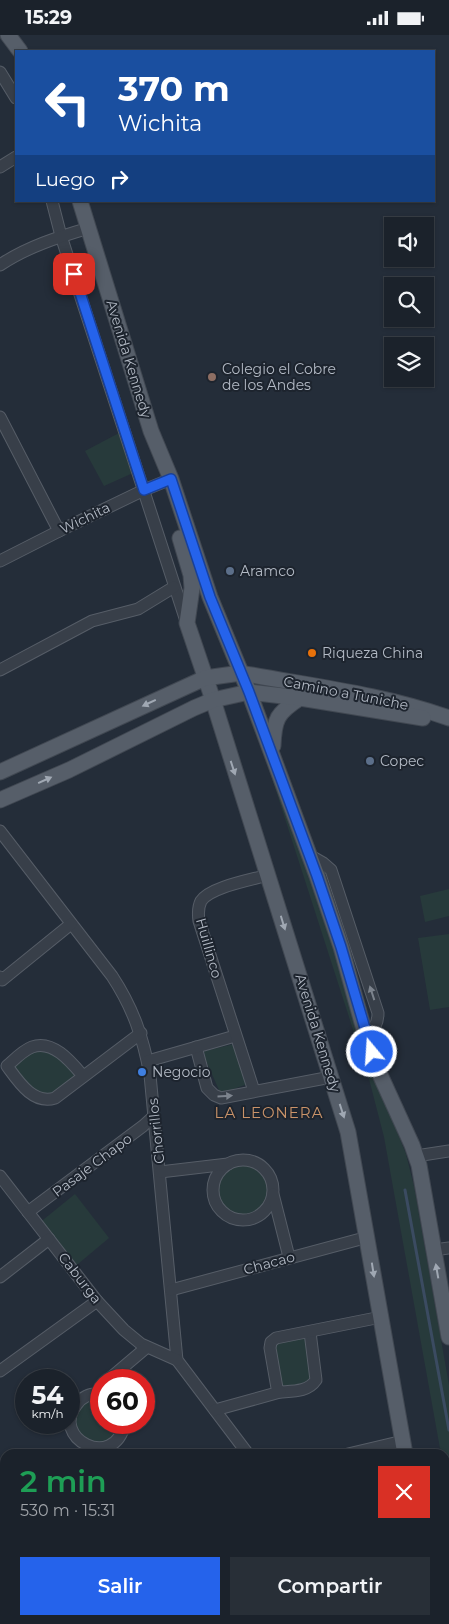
<!DOCTYPE html>
<html lang="es">
<head>
<meta charset="utf-8">
<style>
	body { margin:0; font-family:Montserrat,sans-serif; background:#282f37; color:#f1f3f6; height:100vh; display:flex; flex-direction:column; font-size:19px; white-space:nowrap }
	* { box-sizing:border-box; margin:0 }
	p { font-size:16px; color:#a0a4a9 }
	.icon { flex:none; width:28px; height:28px; fill:none; stroke:currentColor; stroke-width:2; stroke-linecap:round; stroke-linejoin:round }
	.map { position:relative; flex:1; overflow:hidden }
	.side { position:absolute; left:0px; top:1414px; width:450px; height:176px; display:flex; flex-direction:column; background:#1b222b; border-radius:15px 15px 0 0; box-shadow:0 1px 4px #0004,0 0 0 1px #393f47 }
	.side>* { flex:none }
	.hud { position:absolute; left:15px; top:15px; width:420px; height:152px; border-radius:0px; box-shadow:0 1px 4px #0004,0 0 0 1px #393f47; background:#1a4fa0; color:#fff; overflow:hidden }
	.fabs { position:absolute; left:384px; top:182px; display:grid; gap:10px }
	.fabs a { display:grid; place-items:center; width:50px; height:50px; border-radius:0px; background:#1b222b; box-shadow:0 1px 4px #0004,0 0 0 1px #393f47; font-size:25px }
	.speed { position:absolute; left:15px; top:1334px; display:flex; gap:10px; font-size:25px; font-weight:700; text-align:center }
	.speed>* { display:grid; place-content:center; width:65px; height:65px; border-radius:50%; background:#1b222b; box-shadow:0 1px 4px #0004,0 0 0 1px #393f47; line-height:1 }
	.speed small { font-size:12px; font-weight:400 }
	.speed .limit { border:8px solid #d22; background:#fff; color:#111 }
	.pin { position:absolute; display:grid; place-items:center; width:42px; height:42px; color:#fff; margin:-21px; border-radius:10px; box-shadow:0 2px 8px #0006 }
	.me { position:absolute; width:55px; margin:-28px; rotate:342deg; stroke-linejoin:round; filter:drop-shadow(0 0 4px #0008) }
	.turn { display:flex; align-items:center; gap:18px; height:105px; padding:0 20px; font-size:22px }
	.turn .icon { width:65px; height:65px; stroke-width:2.5 }
	.turn b { display:block; font-size:35px; line-height:42px }
	.then { display:flex; align-items:center; height:48px; padding:0 20px; background:#0003; gap:10px; font-size:19px }
	.round { display:grid; place-items:center; flex:none; width:52px; height:52px; border-radius:0px; background:#282f37 }
	.head { display:flex; align-items:center; justify-content:space-between; height:85px; padding:0 20px }
	h1 { font-size:30px; font-weight:600; line-height:38px; color:#1e9e55 }
	.button { display:flex; gap:10px; margin-top:auto; padding:10px 20px }
	.button a { flex:1; height:58px; border-radius:0px; background:#2563eb; color:#fff; font-size:20px; font-weight:600; line-height:58px; text-align:center }
	.button a+a { background:#282f37; color:#f1f3f6 }
	.status { display:flex; justify-content:space-between; align-items:center; height:35px; padding:0 25px; background:#1b222b; direction:ltr }
	.status svg { height:14px; fill:currentColor }
	.map>svg:first-child { display:block }
	.green { fill:#273a3b }
	.lines { fill:none; stroke-linecap:round; stroke-linejoin:round }
	.stream { stroke:#3b4b61; stroke-width:3 }
	.minor-casing { stroke:#565d67; stroke-width:13 }
	.major-casing { stroke:#414852; stroke-width:17 }
	.minor { stroke:#383f49; stroke-width:11 }
	.major { stroke:#565e69; stroke-width:15 }
	.oneway { fill:#a0a8b3 }
	.oneway2 { fill:#7c838d }
	.route-casing { stroke:#184099; stroke-width:12 }
	.route { stroke:#2563eb; stroke-width:9 }
	.education-dot { fill:#8d6e63; stroke:#1d242e; stroke-width:2 }
	.service-dot { fill:#5c6f8a; stroke:#1d242e; stroke-width:2 }
	.food-dot { fill:#e8710a; stroke:#1d242e; stroke-width:2 }
	.shop-dot { fill:#3f7fe0; stroke:#1d242e; stroke-width:2 }
	.labels { text-anchor:middle; stroke-width:4; stroke-linejoin:round; paint-order:stroke }
	.street-label { font-size:14px; fill:#b3bac5; stroke:#1d242e }
	.poi-label { font-size:14px; fill:#b3bac5; stroke:#1d242e; text-anchor:start }
	.neighbourhood-label { font-size:15px; letter-spacing:1px; fill:#ca9369; stroke:#1d242e }
</style>
</head>
<body>
<div class="status"><b>15:29</b><svg viewBox="0 0 49 12"><path d="M0 12V9h3v3zM5 12V6h3v6zM10 12V3h3v9zM15 12V0h3v12zM26 1h20v11H26zM47 4h2v5h-2z"/></svg></div>
<div class="map">
<svg width="449" height="1589" viewBox="0 0 449 1589">
	<rect width="100%" height="100%" fill="#242d39"/>
	<g class="green">
		<path d="M119,398L133,438L104,451L85,416Z"/>
		<path d="M272,730L305,810L384,1064L406,1119L414,1151L449,1350V1463L445,1440V1419H441L384,1102L369,1044L268,731Z"/>
		<path d="M449,854V881L425,887L420,861Z"/>
		<path d="M449,899V972L430,975L418,903Z"/>
		<path d="M234,1009L250,1048L223,1058L219,1055L203,1019L205,1016Z"/>
		<path d="M40,1015L58,1021L78,1041L53,1060L36,1058L12,1032L30,1017Z"/>
		<circle cx="243" cy="1155" r="25"/>
		<path d="M75,1159L109,1203L72,1234L38,1189Z"/>
		<path d="M307,1300L311,1348L281,1355L273,1309Z"/>
		<path d="M101,1362V1388H122L117,1401L96,1410L78,1400L74,1379L84,1366Z"/>
		<path d="M5,1525V1585H74L77,1589H0V1527Z"/>
	</g>
	<g class="lines">
		<path class="stream" d="M405,1155L449,1395"/>
		<defs>
			<g id="minor">
				<path d="M0,37L16,63"/>
				<path d="M0,132L16,122"/>
				<path d="M52,166L61,201L186,586"/>
				<path d="M0,230C27,212 58,202 89,193"/>
				<path d="M0,382L59,496"/>
				<path d="M0,526L59,496L144,455L171,444"/>
				<path d="M0,635L92,586L138,574L174,552"/>
				<path d="M0,796L112,941C133,973 143,1002 150,1040L177,1325L248,1419"/>
				<path d="M309,820L323,828L331,835L378,978C378,989 374,994 366,1002"/>
				<path d="M0,942L2,945L71,889"/>
				<path d="M196,1012L207,1053L214,1060L221,1063L331,1042"/>
				<path d="M148,1026L235,1001"/>
				<path d="M83,1041C72,1028 53,1004 32,1012C22,1016 14,1025 7,1031C18,1046 33,1070 55,1063L141,998"/>
				<path d="M254,1056L199,886C198,879 198,872 201,866C210,852 251,845 268,840"/>
				<path d="M416,1121L449,1116"/>
				<circle cx="243" cy="1155" r="30"/>
				<path d="M160,1137L228,1129"/>
				<path d="M0,1141L97,1266L124,1295L141,1309L177,1325"/>
				<path d="M273,1159L289,1222"/>
				<path d="M28,1177L143,1091L154,1081"/>
				<path d="M434,1215L449,1213"/>
				<path d="M0,1242L49,1204"/>
				<path d="M171,1255L368,1202"/>
				<path d="M0,1336L97,1266"/>
				<path d="M108,1345L147,1312"/>
				<path d="M280,1357C293,1356 308,1357 316,1345L310,1297"/>
				<path d="M101,1359C92,1358 83,1361 77,1369C49,1402 114,1438 125,1388"/>
				<path d="M215,1375L280,1357L277,1353L270,1313L271,1307L276,1303L381,1282"/>
				<path d="M348,1419L403,1406"/>
				<path d="M0,1451L5,1458"/>
				<path d="M0,1510L5,1508"/>
				<path d="M102,1585L105,1589"/>
				<path d="M210,1585L212,1589"/>
				<path d="M260,1585L261,1589"/>
				<path d="M344,1585V1589"/>
			</g>
			<g id="major">
				<path d="M8,0L20,16"/>
				<path d="M80,166L151,396L171,444L210,562L249,657L317,841L341,912L366,1002L377,1033L412,1110L419,1130L449,1302"/>
				<path d="M180,503L191,540L192,553L187,588L213,665L348,1097L405,1419"/>
				<path d="M273,711C274,684 277,678 300,663"/>
				<path d="M0,737L205,643L241,638C310,651 382,659 449,683"/>
				<path d="M0,765L69,735L194,673L213,665L249,657L300,663L423,683"/>
				<path d="M434,1585L435,1589"/>
			</g>
		</defs>
		<use href="#minor" class="minor-casing"/>
		<use href="#major" class="major-casing"/>
		<use href="#minor" class="minor"/>
		<use href="#major" class="major"/>
	</g>
	<defs><path id="oneway-solid" d="M-6-.8H1V-3.2L6.5 0L1 3.2V.8H-6Z" transform="scale(1.25)"/></defs>
	<g class="oneway">
		<use href="#oneway-solid" transform="translate(149 668) rotate(155)"/>
		<use href="#oneway-solid" transform="translate(233 733) rotate(72)"/>
		<use href="#oneway-solid" transform="translate(45 745) rotate(-24)"/>
		<use href="#oneway-solid" transform="translate(283 888) rotate(73)"/>
		<use href="#oneway-solid" transform="translate(342 1076) rotate(72)"/>
		<use href="#oneway-solid" transform="translate(373 1235) rotate(81)"/>
		<use href="#oneway-solid" transform="translate(437 1236) rotate(-100)"/>
	</g>
	<g class="oneway2">
		<use href="#oneway-solid" transform="translate(372 958) rotate(-108)"/>
		<use href="#oneway-solid" transform="translate(225 1061) rotate(-3)"/>
	</g>
	<g class="lines">
		<defs>
			<path id="route" d="M74,239L144,455L171,444L210,562L249,657L317,841L341,912L372,1017"/>
		</defs>
		<use href="#route" class="route-casing"/>
		<use href="#route" class="route"/>
	</g>
	<circle class="education-dot" cx="212" cy="342" r="5"/>
	<g class="service-dot">
		<circle cx="230" cy="536" r="5"/>
		<circle cx="370" cy="726" r="5"/>
	</g>
	<circle class="food-dot" cx="312" cy="618" r="5"/>
	<circle class="shop-dot" cx="142" cy="1037" r="5"/>
	<g class="labels">
		<g class="street-label">
			<text transform="translate(129 324) rotate(73)" y="5">Avenida Kennedy</text>
			<text transform="translate(85 483) rotate(-26)" y="5">Wichita</text>
			<text transform="translate(346 658) rotate(11)" y="5">Camino a Tuniche</text>
			<text transform="translate(209 913) rotate(74)" y="5">Huillinco</text>
			<text transform="translate(318 998) rotate(73)" y="5">Avenida Kennedy</text>
			<text transform="translate(156 1096) rotate(-96)" y="5">Chorrillos</text>
			<text transform="translate(92 1130) rotate(-37)" y="5">Pasaje Chapo</text>
			<text transform="translate(269 1228) rotate(-15)" y="5">Chacao</text>
			<text transform="translate(80 1243) rotate(52)" y="5">Caburga</text>
		</g>
		<g class="poi-label">
			<text x="222" y="339">Colegio el Cobre<tspan x="222" dy="16">de los Andes</tspan></text>
			<text x="240" y="541">Aramco</text>
			<text x="322" y="623">Riqueza China</text>
			<text x="380" y="731">Copec</text>
			<text x="152" y="1042">Negocio</text>
		</g>
		<g class="neighbourhood-label">
			<text x="269" y="1083">LA LEONERA</text>
		</g>
	</g>
</svg>
<div class="fabs">
<a><svg class="icon" aria-label="sound" viewBox="0 0 24 24"><path d="M4 9h4l5-4v14l-5-4H4zM17 9q2 3 0 6"/></svg></a>
<a><svg class="icon" aria-label="search" viewBox="0 0 24 24"><circle cx="10" cy="10" r="6"/><path d="M15 15l6 6"/></svg></a>
<a><svg class="icon" aria-label="layers" viewBox="0 0 24 24"><path d="M12 4l9 5-9 5-9-5zM3 14l9 5 9-5"/></svg></a>
</div>
<div class="speed"><div>54<small>km/h</small></div><div class="limit">60</div></div>
<div class="pin" style="left:74px;top:239px;background:#d93025"><svg class="icon" aria-label="arrive" viewBox="0 0 24 24"><path d="M6 21V4h12l-3 4 3 4H6"/></svg></div>
<svg class="me" style="left:372px;top:1017px" viewBox="-20 -20 40 40"><circle r="17" fill="#2563eb" stroke="#fff" stroke-width="3"/><path d="M0-11L8 9 0 5-8 9z" fill="#fff"/></svg>
<div class="hud">
<div class="turn"><svg class="icon" aria-label="left" viewBox="0 0 24 24"><path d="M17 20v-9H6M10 6l-5 5 5 5"/></svg><div><b>370 m</b>Wichita</div></div>
<div class="then">Luego<svg class="icon" aria-label="right" viewBox="0 0 24 24"><path d="M7 20v-9h11M14 6l5 5-5 5"/></svg></div>
</div>
<section class="side">
<div class="head"><div><h1>2 min</h1><p>530 m · 15:31</p></div><a class="round" style="background:#d93025;color:#fff"><svg class="icon" aria-label="close" viewBox="0 0 24 24"><path d="M6 6l12 12M18 6L6 18"/></svg></a></div>
<div class="button"><a>Salir</a><a>Compartir</a></div>
</section>
</div>
</body>
</html>
